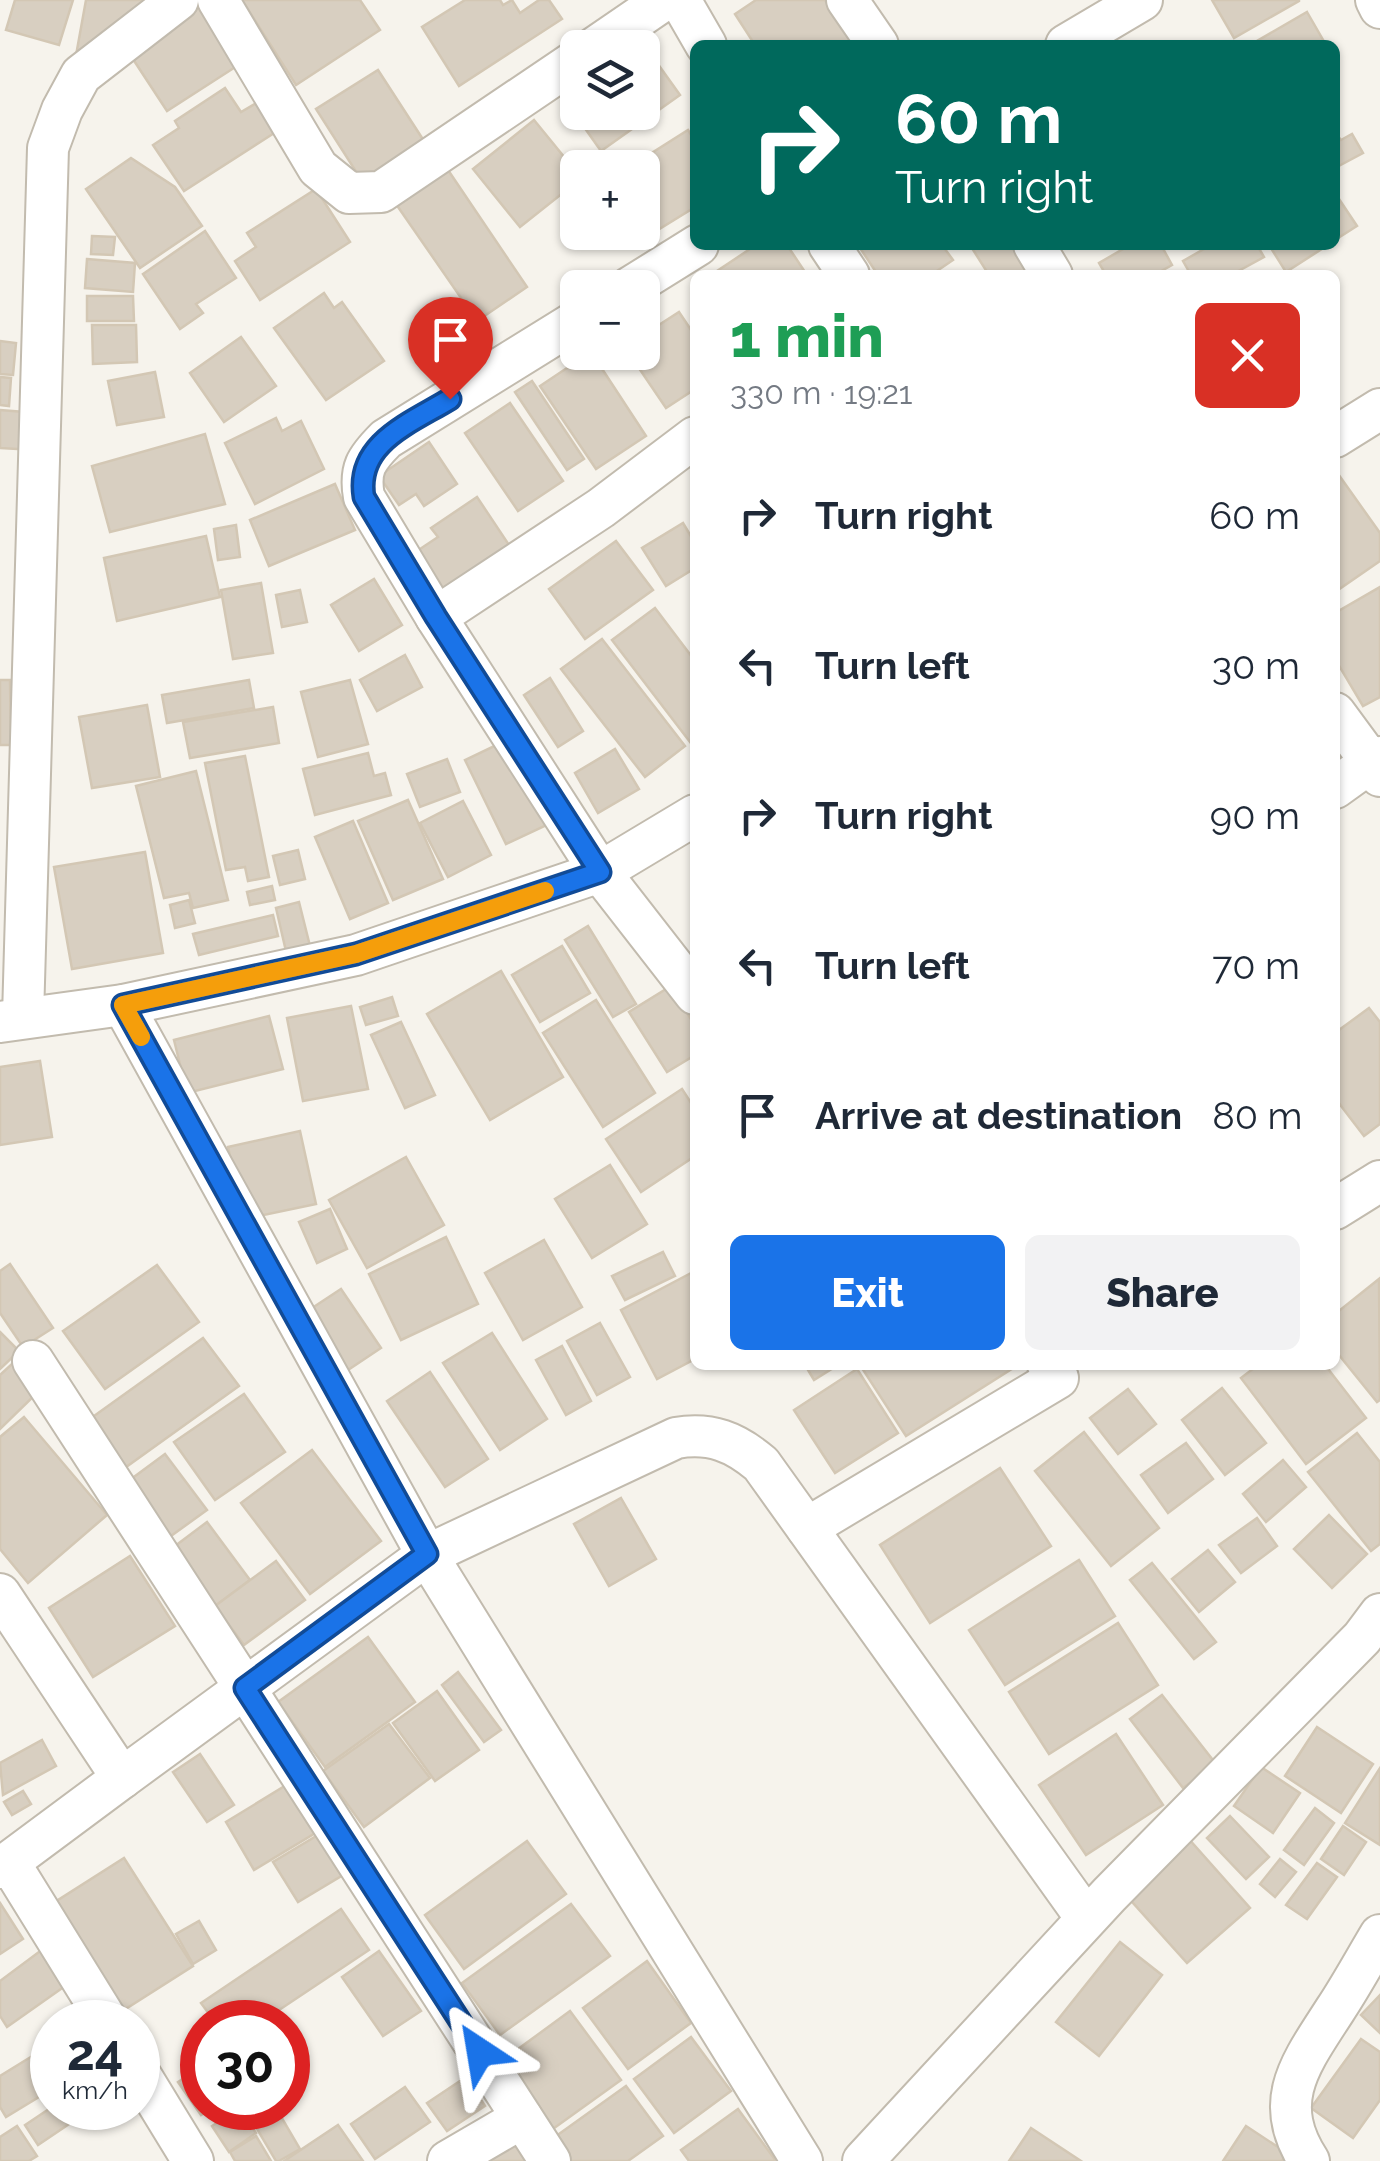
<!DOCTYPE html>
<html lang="en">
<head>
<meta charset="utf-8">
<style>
	body { margin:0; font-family:Raleway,sans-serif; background:#f2f2f3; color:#1f2937; height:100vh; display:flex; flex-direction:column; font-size:38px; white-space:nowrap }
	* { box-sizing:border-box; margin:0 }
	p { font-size:32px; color:#747a83 }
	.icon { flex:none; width:55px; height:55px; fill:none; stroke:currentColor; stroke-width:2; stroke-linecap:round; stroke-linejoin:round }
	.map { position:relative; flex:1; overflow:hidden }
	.panel { position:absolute; left:690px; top:270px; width:650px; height:1100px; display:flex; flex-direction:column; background:#fff; border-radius:15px; box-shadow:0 2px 8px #0004 }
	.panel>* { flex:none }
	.hud { position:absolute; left:690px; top:40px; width:650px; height:210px; border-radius:15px; box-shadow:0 2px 8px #0004; background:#00695c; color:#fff; overflow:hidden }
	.tools { position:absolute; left:560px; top:30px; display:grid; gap:20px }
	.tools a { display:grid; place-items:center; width:100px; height:100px; border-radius:15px; background:#fff; box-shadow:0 2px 8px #0004; font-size:50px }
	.speed { position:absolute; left:30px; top:2000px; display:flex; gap:20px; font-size:50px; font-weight:700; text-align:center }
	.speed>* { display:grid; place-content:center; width:130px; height:130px; border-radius:50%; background:#fff; box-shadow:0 2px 8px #0004; line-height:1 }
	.speed small { font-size:25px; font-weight:400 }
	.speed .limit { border:15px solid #d22; background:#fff; color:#111 }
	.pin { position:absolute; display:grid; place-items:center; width:85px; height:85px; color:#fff; margin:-102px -42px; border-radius:50% 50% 50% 0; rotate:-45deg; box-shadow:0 0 10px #0007 }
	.pin .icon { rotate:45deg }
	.me { position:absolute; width:110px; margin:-55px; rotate:327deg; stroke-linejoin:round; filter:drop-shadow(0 0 8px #0008) }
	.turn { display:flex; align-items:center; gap:35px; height:210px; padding:0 40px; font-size:45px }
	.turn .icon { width:130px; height:130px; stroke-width:2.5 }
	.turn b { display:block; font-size:70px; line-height:85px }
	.round { display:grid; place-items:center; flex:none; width:105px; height:105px; border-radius:15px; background:#f2f2f3 }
	.headline { display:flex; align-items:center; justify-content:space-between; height:170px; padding:0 40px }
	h1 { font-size:60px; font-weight:800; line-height:75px; color:#1e9e55 }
	.button { display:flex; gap:20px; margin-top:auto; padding:20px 40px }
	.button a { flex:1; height:115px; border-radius:15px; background:#1a73e8; color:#fff; font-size:40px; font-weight:800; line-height:115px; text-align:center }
	.button a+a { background:#f2f2f3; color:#1f2937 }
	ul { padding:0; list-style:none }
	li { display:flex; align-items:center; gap:30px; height:150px; padding:0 40px }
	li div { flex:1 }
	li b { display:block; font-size:38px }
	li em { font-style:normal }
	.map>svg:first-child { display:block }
	.building { fill:#d8cfc1; stroke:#d3c7b4; stroke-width:2.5 }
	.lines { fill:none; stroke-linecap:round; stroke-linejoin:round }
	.minor-casing { stroke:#c2bbae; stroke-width:44 }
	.minor { stroke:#fff; stroke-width:40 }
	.route-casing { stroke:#114b97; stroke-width:25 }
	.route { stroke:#1a73e8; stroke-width:18 }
	.slow { stroke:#f59e0b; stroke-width:18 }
</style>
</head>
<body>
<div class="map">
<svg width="1380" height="2161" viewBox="0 0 1380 2161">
	<rect width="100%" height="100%" fill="#f6f3ec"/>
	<g class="building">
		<path d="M15,0H73L59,45L6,30Z"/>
		<path d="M86,0H146L75,61Z"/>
		<path d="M242,0H360L380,30L296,85Z"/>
		<path d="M465,0H500L503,5L512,0L520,13L539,0H549L562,19L459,86L422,27Z"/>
		<path d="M756,0H825L855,45H755L735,14Z"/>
		<path d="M1212,0H1299V1L1234,38Z"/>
		<path d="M199,7L237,66L167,111L129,53Z"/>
		<path d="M1307,12L1326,45H1250Z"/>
		<path d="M645,46L680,95L601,151L567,103L578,95V112H642Z"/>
		<path d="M378,70L424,141L362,181L316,109Z"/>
		<path d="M225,88L241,112L260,101L279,130L184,191L153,145L179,128L175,121Z"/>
		<path d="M534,120L578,174V181L520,227L473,169Z"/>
		<path d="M688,130L695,141V207L640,241L635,232H642V168H628Z"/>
		<path d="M1352,134L1363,153L1335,168V137L1337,135L1341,140Z"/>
		<path d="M131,158L175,187L202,226L140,268L86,189Z"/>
		<path d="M448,170L527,287L477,321L396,204Z"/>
		<path d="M316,189L350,242L260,300L235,261L256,247L247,233Z"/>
		<path d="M1335,193L1357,226L1335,240Z"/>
		<path d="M205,231L236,278L196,304L203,313L180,329L143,274Z"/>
		<path d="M92,236L115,237L113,255L91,254Z"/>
		<path d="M756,245H787L807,275H711Z"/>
		<path d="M858,245H942L953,260L931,275H878Z"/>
		<path d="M970,245H1019L1037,275H989Z"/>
		<path d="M1130,245H1161L1172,265L1154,275H1106L1099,263Z"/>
		<path d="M1211,245H1257L1264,257L1231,275H1191L1183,261Z"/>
		<path d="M1269,245H1328L1286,272Z"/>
		<path d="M87,259L135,263L133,292L85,288Z"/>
		<path d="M324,293L334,308L342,302L384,361L326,400L274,328Z"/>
		<path d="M87,296H133L134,321H87Z"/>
		<path d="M679,312L695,336V389L666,408L628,352H642V336Z"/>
		<path d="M92,325H136L137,362L93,364Z"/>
		<path d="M241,337L276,386L224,422L190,373Z"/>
		<path d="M0,341L16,343L13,375L0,374Z"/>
		<path d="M591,352L646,436L596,469L540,386Z"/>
		<path d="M155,372L164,417L117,425L108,381Z"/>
		<path d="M0,377L11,378L9,406L0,405Z"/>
		<path d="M532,381L584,459L567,470L515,392Z"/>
		<path d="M510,403L563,481L518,511L465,433Z"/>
		<path d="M0,410L37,413L34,450L0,448Z"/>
		<path d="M276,418L282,431L301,421L324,469L255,504L225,443Z"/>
		<path d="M205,434L225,504L110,532L92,466Z"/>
		<path d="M429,442L457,484L424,506L416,494L399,505L379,476Z"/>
		<path d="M1336,471L1380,533V561L1335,592Z"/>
		<path d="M335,484L355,530L269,566L250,520Z"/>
		<path d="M477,497L513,551L447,595L417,551L438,537L431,528Z"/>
		<path d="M683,523L695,543V568L666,586L642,548Z"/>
		<path d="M236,525L240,557L218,560L214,529Z"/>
		<path d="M206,536L220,597L117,621L104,558Z"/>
		<path d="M616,541L653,590L585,639L549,589Z"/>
		<path d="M374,579L402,625L359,651L331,605Z"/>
		<path d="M261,583L273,653L233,659L221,590Z"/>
		<path d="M1380,587V697L1363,706L1335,659V613Z"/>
		<path d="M300,590L307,622L282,627L276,595Z"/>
		<path d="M655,608L695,661V738L690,742L612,640Z"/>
		<path d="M602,639L685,746L645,777L561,669Z"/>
		<path d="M405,655L422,687L377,711L360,680Z"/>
		<path d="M550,678L583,731L558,747L524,695Z"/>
		<path d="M0,680H10L11,745H0Z"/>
		<path d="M249,680L254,708L167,723L162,695Z"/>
		<path d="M350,680L368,744L318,757L301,692Z"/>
		<path d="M147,705L160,777L92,788L79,717Z"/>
		<path d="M273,707L279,743L190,758L183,722Z"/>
		<path d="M509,739L549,824L506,844L465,760Z"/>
		<path d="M615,749L639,789L598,813L575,773Z"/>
		<path d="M368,753L374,776L385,773L391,795L315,815L303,769Z"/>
		<path d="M245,756L269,877L248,881L245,867L226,870L205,763Z"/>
		<path d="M447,759L460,792L420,807L407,774Z"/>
		<path d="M196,771L228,900L193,908L189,893L164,898L136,786Z"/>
		<path d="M408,800L443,879L393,900L358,821Z"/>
		<path d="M463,801L491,855L448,877L420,823Z"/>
		<path d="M353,821L388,903L350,919L315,837Z"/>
		<path d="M298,850L305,879L280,885L273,856Z"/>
		<path d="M145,852L163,953L72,969L54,867Z"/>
		<path d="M272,886L275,900L250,905L247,892Z"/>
		<path d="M189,900L195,923L175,928L170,905Z"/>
		<path d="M299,902L312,954L288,960L276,908Z"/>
		<path d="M273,915L278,936L199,955L193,934Z"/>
		<path d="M588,926L636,1004L613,1017L565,940Z"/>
		<path d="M562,946L590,993L540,1022L512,975Z"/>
		<path d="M501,971L563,1077L490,1120L427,1014Z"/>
		<path d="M671,986L695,1026V1055L667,1072L629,1012Z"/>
		<path d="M392,997L398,1016L366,1025L360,1007Z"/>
		<path d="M596,1000L655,1093L603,1127L543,1033Z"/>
		<path d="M351,1006L368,1089L303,1101L287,1018Z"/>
		<path d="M1369,1008L1380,1022V1124L1364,1136L1335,1098V1033Z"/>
		<path d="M269,1016L283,1069L187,1093L174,1040Z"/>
		<path d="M401,1022L435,1095L405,1108L371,1035Z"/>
		<path d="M40,1061L52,1137L0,1145V1067Z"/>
		<path d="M682,1089L695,1109V1156L641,1192L606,1139Z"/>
		<path d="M300,1131L316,1204L244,1219L228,1147Z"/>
		<path d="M406,1157L444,1225L367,1268L329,1200Z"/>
		<path d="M610,1165L647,1224L592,1258L555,1199Z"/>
		<path d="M330,1209L347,1249L317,1263L299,1222Z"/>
		<path d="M446,1237L478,1304L401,1340L369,1274Z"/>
		<path d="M544,1240L582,1307L523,1340L485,1273Z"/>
		<path d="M663,1252L675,1276L625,1300L612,1276Z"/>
		<path d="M10,1264L53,1328L23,1347L0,1313V1271Z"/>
		<path d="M157,1265L199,1322L105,1389L63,1331Z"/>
		<path d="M695,1271V1359L657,1379L621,1310Z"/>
		<path d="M1379,1279L1380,1400L1377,1402L1335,1350V1314Z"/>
		<path d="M341,1289L381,1348L348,1370L309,1310Z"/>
		<path d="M600,1323L630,1377L597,1395L567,1341Z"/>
		<path d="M0,1332L19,1351L0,1369Z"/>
		<path d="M492,1333L547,1419L500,1450L443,1363Z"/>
		<path d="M203,1338L239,1386L122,1470L87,1421Z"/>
		<path d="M562,1346L591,1401L566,1415L536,1360Z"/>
		<path d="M12,1364L39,1391L0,1429V1375Z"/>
		<path d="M805,1365H838L814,1380Z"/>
		<path d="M860,1365H1018L906,1436Z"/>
		<path d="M1258,1365H1325L1366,1418L1306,1464L1241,1378Z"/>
		<path d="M857,1369L898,1433L835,1473L794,1410Z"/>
		<path d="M430,1372L488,1459L445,1487L387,1401Z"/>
		<path d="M1222,1388L1266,1443L1225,1475L1182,1420Z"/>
		<path d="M1128,1389L1156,1424L1118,1454L1090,1418Z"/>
		<path d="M244,1394L285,1452L215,1500L174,1442Z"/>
		<path d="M24,1417L107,1515L28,1583L0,1549V1437Z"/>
		<path d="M1084,1432L1159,1528L1111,1566L1035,1471Z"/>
		<path d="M1357,1433L1380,1462V1544L1371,1551L1308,1472Z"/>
		<path d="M1186,1443L1213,1479L1168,1513L1141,1475Z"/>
		<path d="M312,1450L381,1541L310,1594L241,1503Z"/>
		<path d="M165,1454L207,1510L164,1541L123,1485Z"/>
		<path d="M1283,1460L1306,1487L1266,1522L1243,1494Z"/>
		<path d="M1000,1468L1051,1546L930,1623L880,1545Z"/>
		<path d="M621,1498L656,1559L609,1586L574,1524Z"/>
		<path d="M1329,1515L1367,1554L1332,1588L1294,1549Z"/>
		<path d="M1257,1518L1277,1546L1241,1573L1219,1545Z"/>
		<path d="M207,1522L250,1580L214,1607L171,1549Z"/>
		<path d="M1208,1550L1235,1582L1199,1612L1172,1579Z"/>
		<path d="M130,1556L175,1626L93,1677L49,1608Z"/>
		<path d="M1079,1560L1115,1616L1005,1685L969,1630Z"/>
		<path d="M276,1561L305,1600L244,1645L215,1606Z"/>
		<path d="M1152,1563L1216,1642L1194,1659L1130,1580Z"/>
		<path d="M1118,1623L1158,1685L1049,1754L1009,1692Z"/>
		<path d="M368,1637L415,1702L325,1767L278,1702Z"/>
		<path d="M458,1672L501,1730L484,1742L442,1685Z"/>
		<path d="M437,1691L479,1750L435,1781L393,1723Z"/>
		<path d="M1162,1695L1216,1764L1183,1788L1130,1719Z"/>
		<path d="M389,1724L430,1778L364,1827L323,1771Z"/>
		<path d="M1317,1727L1373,1764L1341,1813L1285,1776Z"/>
		<path d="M1116,1734L1163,1805L1086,1855L1039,1785Z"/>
		<path d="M42,1740L56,1766L3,1795L0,1763Z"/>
		<path d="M200,1754L234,1805L207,1822L173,1772Z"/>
		<path d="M1261,1767L1300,1793L1273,1833L1234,1806Z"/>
		<path d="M1380,1768V1845L1345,1823Z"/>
		<path d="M288,1784L317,1832L254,1870L226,1822Z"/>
		<path d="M23,1791L31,1804L12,1815L4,1802Z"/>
		<path d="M1315,1808L1334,1823L1304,1865L1284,1850Z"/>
		<path d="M1230,1816L1269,1857L1246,1879L1207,1838Z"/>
		<path d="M1343,1826L1366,1842L1344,1875L1321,1859Z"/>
		<path d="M318,1835L343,1875L298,1902L273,1862Z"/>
		<path d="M1188,1838L1250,1908L1187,1963L1125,1894Z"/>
		<path d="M527,1841L566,1894L464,1969L425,1915Z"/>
		<path d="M124,1858L193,1966L124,2010L55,1902Z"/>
		<path d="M1280,1859L1296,1872L1275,1897L1260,1884Z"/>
		<path d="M1317,1863L1337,1877L1307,1919L1286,1905Z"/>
		<path d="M0,1903L23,1939L0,1954Z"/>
		<path d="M571,1904L610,1956L500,2035L462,1983Z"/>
		<path d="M341,1909L369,1950L261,2022H215L201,2003Z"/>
		<path d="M199,1921L216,1950L193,1964L176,1934Z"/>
		<path d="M1120,1942L1162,1975L1099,2056L1056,2022Z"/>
		<path d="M43,1949L68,1984L7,2027L0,2016V1981Z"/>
		<path d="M379,1951L421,2011L383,2036L342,1977Z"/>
		<path d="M647,1961L691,2023L628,2069L583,2008Z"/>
		<path d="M1380,1995V2033L1361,2015Z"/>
		<path d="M570,2011L621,2080L550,2131L499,2063Z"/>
		<path d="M691,2037L731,2091L674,2133L634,2079Z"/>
		<path d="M1361,2039L1380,2052V2100L1353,2138L1311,2108Z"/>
		<path d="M52,2044V2089L6,2117L0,2107V2076Z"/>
		<path d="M202,2066V2108H212L201,2115L178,2082Z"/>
		<path d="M466,2077L485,2106L447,2131L427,2103Z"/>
		<path d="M626,2086L663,2136L628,2161H568L552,2139Z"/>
		<path d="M405,2087L430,2122L375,2159L351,2124Z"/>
		<path d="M52,2107L84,2108L87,2112L38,2145L25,2125Z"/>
		<path d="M239,2108L256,2133L229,2152L212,2126Z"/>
		<path d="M267,2108H276L300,2149L279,2161H276L250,2117Z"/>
		<path d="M738,2109L776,2161H689L681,2150Z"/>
		<path d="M338,2125L363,2161H284Z"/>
		<path d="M17,2126L37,2156L29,2161H0V2137Z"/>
		<path d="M1246,2126L1287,2153L1282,2161H1223Z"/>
		<path d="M1031,2128L1081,2161H1009Z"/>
		<path d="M256,2136L271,2161H235L230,2152Z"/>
		<path d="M516,2143L529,2161H490Z"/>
	</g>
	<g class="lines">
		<defs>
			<g id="minor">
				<path d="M218,0L318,168L349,193L381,192L578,59"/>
				<path d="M680,0L706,45"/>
				<path d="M847,0L878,45"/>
				<path d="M1376,0L1380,8"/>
				<path d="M1066,45L1142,0"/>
				<path d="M594,48L664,0"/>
				<path d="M829,245L849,275"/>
				<path d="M1034,245L1052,275"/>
				<path d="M629,288L698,245"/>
				<path d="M695,437L601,508L436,617L600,872L695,994"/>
				<path d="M1335,437L1380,409"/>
				<path d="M436,617L364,497C359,469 366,459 386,439L578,320"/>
				<path d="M1335,713L1371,762L1380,757"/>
				<path d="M1335,788L1371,762L1380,776"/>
				<path d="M123,1005L427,1555L245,1688L550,2161"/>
				<path d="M23,1017L48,148L62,110L81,75L178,0"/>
				<path d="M0,1022L123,1005L356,955L600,872L695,815"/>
				<path d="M1335,1209L1380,1181"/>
				<path d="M807,1528L1058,1378L1048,1365"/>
				<path d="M0,1594L122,1778L245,1688L33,1361"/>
				<path d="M9,1862L122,1778"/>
				<path d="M0,1868L9,1862L108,2022"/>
				<path d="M138,2071L193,2161"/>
				<path d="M448,2161L522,2118"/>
				<path d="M802,2161L427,1555L676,1438C711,1432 735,1442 761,1464L1086,1918"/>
				<path d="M863,2161L1109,1895L1362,1638L1380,1614"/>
				<path d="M1309,2161C1270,2101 1301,2063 1335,2010C1351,1986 1365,1960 1380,1935"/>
			</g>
		</defs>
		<use href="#minor" class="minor-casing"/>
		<use href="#minor" class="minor"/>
	</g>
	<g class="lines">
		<defs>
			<path id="route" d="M450,399C411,423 355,443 364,497L436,617L600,872L356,954L123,1005L427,1554L245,1688L480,2052"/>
		</defs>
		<use href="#route" class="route-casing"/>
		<use href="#route" class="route"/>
		<path class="slow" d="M141,1037L123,1005L356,954L545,891"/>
	</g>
</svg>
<div class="tools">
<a><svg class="icon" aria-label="layers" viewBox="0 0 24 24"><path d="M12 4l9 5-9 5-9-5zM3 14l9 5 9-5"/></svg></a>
<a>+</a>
<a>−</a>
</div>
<div class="speed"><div>24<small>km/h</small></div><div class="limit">30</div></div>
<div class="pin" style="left:450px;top:399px;background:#d93025"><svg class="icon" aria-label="arrive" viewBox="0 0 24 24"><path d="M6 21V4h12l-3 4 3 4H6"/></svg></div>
<svg class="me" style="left:480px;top:2052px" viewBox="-20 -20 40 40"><path d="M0-17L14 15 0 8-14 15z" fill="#1a73e8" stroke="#fff" stroke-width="4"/></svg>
<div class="hud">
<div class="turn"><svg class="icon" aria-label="right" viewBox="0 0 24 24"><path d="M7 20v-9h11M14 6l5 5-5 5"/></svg><div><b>60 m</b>Turn right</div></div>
</div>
<section class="panel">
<div class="headline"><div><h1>1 min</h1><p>330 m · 19:21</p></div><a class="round" style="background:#d93025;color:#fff"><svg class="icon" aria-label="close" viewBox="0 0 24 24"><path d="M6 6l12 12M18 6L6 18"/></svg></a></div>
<ul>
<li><svg class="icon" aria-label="right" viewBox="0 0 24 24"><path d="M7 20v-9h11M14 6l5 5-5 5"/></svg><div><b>Turn right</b></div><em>60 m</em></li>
<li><svg class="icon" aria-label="left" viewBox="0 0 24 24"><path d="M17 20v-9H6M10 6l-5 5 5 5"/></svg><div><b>Turn left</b></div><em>30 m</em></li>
<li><svg class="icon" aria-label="right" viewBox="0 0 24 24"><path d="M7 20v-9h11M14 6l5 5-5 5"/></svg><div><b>Turn right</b></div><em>90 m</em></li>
<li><svg class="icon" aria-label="left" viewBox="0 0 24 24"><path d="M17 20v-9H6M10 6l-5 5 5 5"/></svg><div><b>Turn left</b></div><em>70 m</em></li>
<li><svg class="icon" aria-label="arrive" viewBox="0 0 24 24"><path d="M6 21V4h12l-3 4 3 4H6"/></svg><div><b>Arrive at destination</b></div><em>80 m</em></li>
</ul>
<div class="button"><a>Exit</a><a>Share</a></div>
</section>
</div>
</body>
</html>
